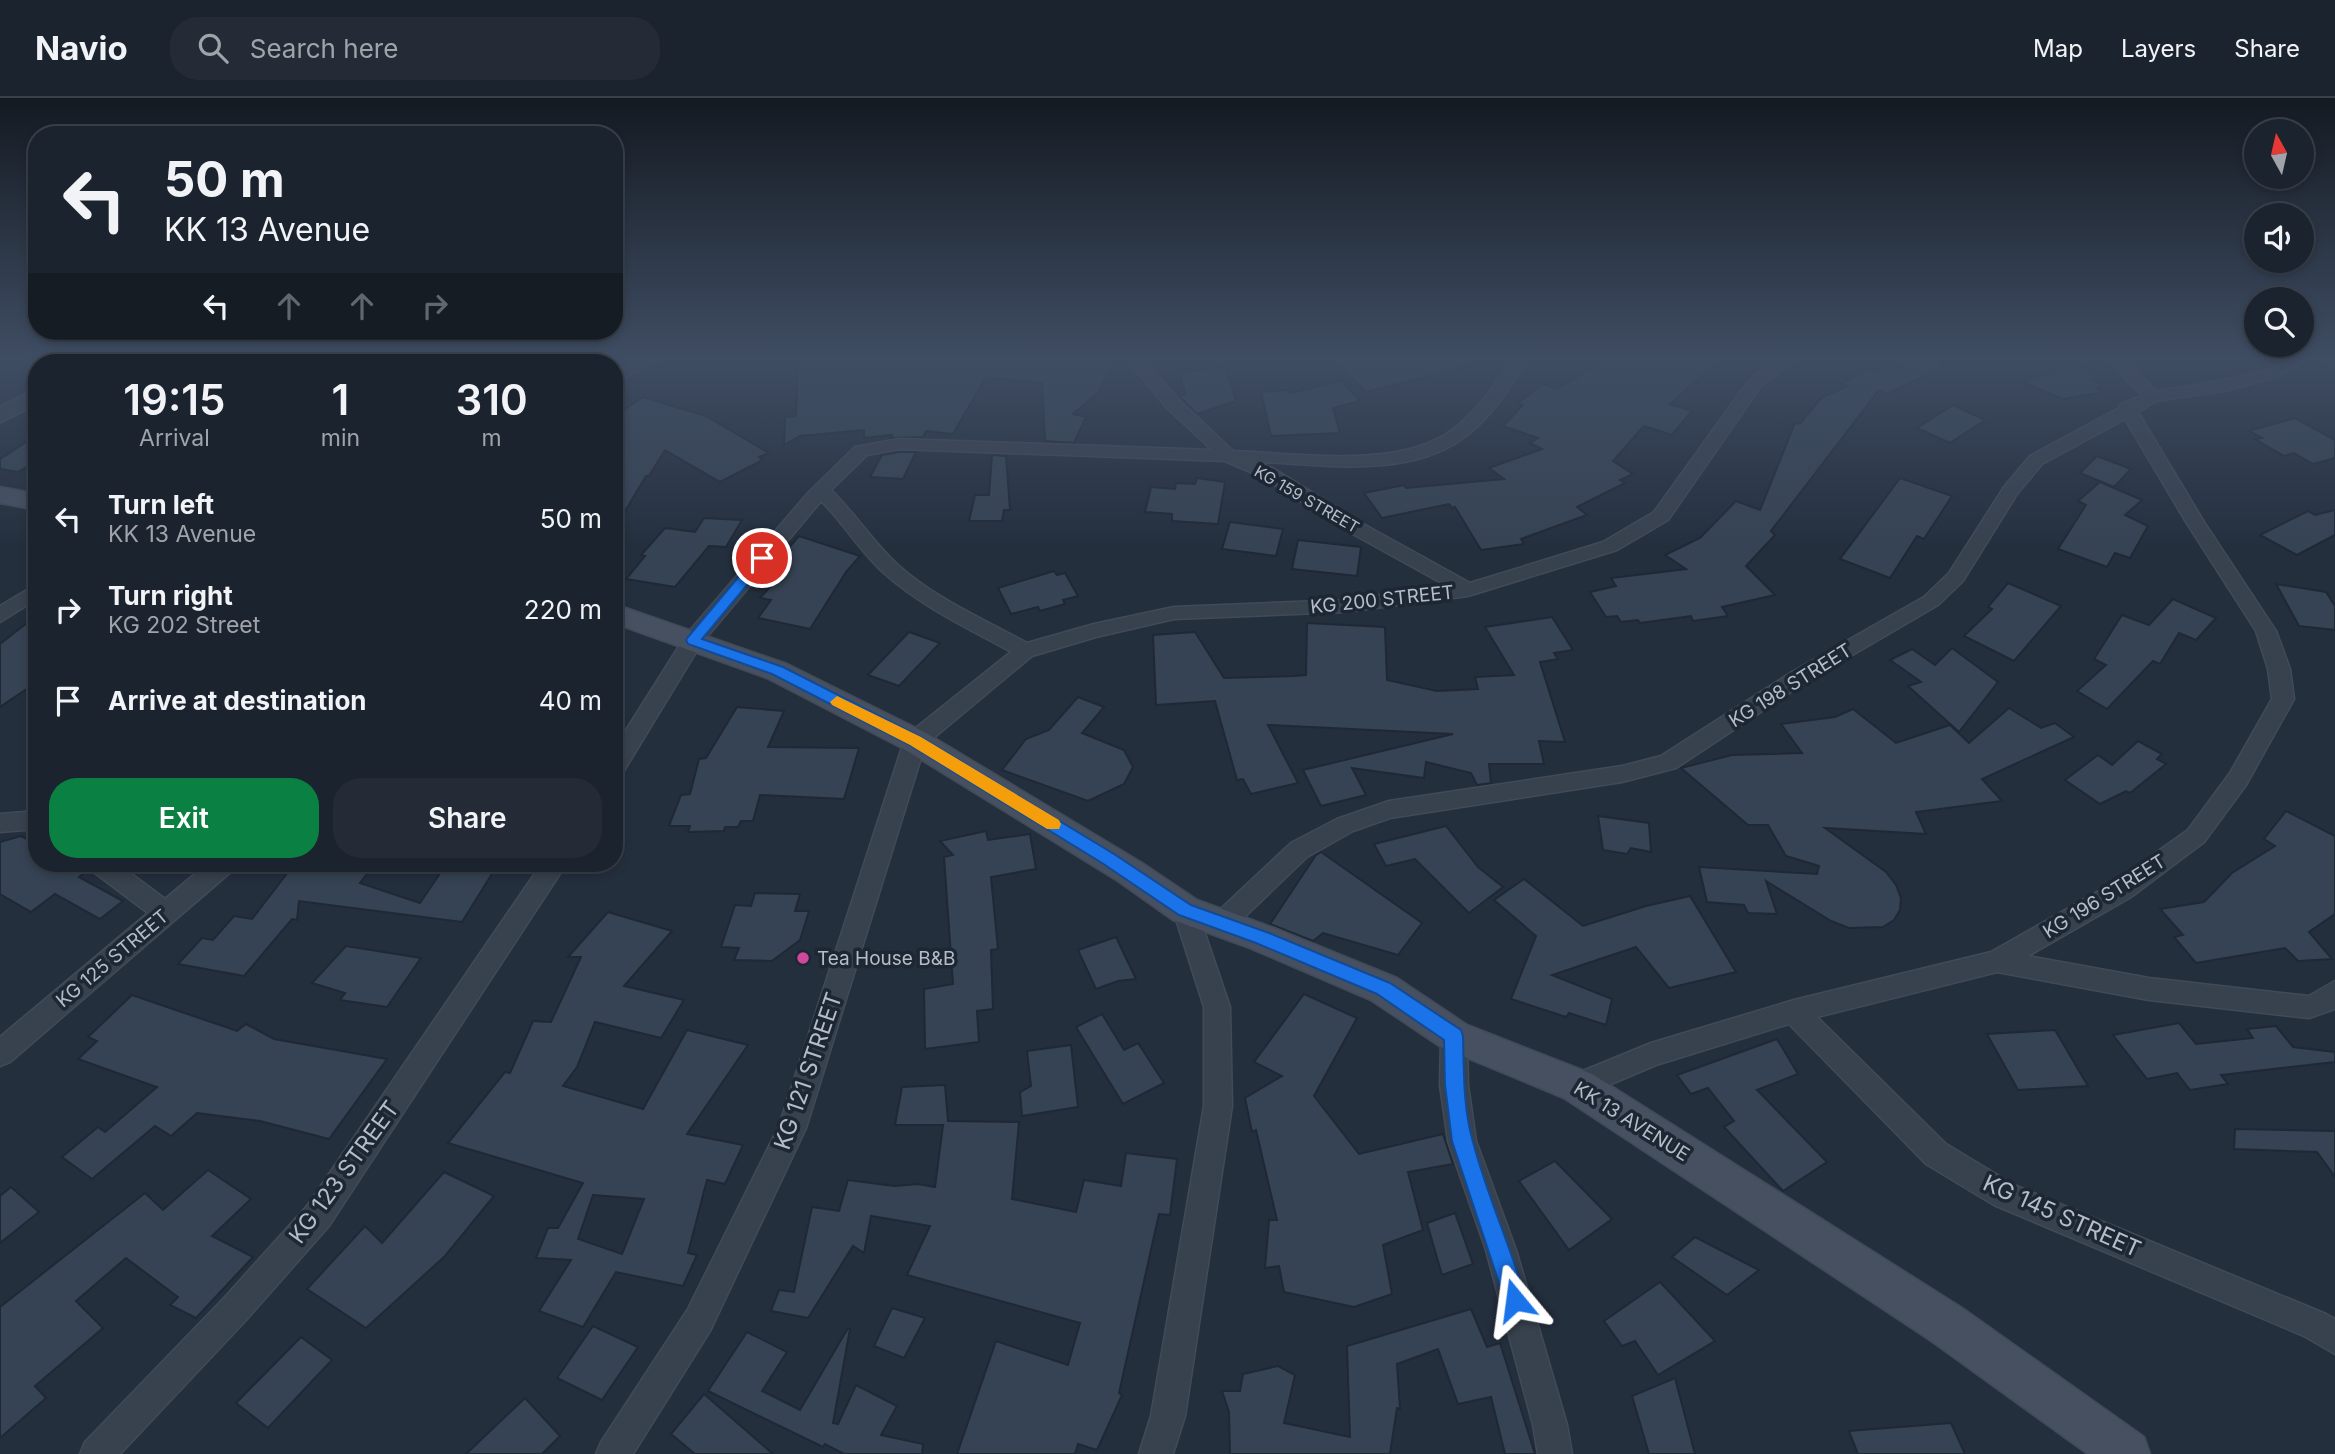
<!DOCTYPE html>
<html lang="en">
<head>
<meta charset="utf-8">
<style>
	body { margin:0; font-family:Inter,sans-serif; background:#242b36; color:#f1f3f6; height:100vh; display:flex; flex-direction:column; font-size:26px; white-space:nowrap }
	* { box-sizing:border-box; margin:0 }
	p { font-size:23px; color:#a0a4aa }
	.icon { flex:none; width:38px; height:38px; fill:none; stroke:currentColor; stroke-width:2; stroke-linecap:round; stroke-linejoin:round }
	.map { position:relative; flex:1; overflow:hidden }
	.sheet { position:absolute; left:28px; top:256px; width:595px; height:518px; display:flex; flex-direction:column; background:#1b232e; border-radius:28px; box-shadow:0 4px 10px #0003,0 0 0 2px #39404a }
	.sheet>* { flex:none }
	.hud { position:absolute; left:28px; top:28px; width:595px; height:214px; border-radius:28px; box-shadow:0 4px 10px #0003,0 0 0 2px #39404a; background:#1b232e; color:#f1f3f6; overflow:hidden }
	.needle { width:46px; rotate:352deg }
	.buttons { position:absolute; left:2244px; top:21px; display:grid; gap:14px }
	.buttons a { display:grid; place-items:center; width:70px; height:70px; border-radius:50%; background:#1b232e; box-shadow:0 4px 10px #0003,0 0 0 2px #39404a; font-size:35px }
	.pin { position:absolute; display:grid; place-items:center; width:60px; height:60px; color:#fff; margin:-30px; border:4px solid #fff; border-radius:50%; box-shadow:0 2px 7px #0007 }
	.me { position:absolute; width:77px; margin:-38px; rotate:344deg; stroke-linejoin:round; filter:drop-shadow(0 0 5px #0008) }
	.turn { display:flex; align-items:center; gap:24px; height:147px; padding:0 21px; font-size:32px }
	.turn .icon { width:91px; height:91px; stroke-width:2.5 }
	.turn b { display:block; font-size:49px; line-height:60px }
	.lanes { display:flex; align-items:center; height:66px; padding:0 21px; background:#0003; justify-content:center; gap:35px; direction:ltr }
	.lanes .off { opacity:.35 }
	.eta { display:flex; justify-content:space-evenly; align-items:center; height:119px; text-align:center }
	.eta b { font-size:42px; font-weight:600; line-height:49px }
	.cta { display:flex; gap:14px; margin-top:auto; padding:14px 21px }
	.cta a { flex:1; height:80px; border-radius:28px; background:#0b8043; color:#fff; font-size:28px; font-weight:600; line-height:80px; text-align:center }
	.cta a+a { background:#242b36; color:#f1f3f6 }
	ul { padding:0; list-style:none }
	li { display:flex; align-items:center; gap:21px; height:91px; padding:0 21px }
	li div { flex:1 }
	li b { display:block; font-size:26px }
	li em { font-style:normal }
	header { display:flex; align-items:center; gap:42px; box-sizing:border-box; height:98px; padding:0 35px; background:#1b232e; border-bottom:2px solid #39404a }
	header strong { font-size:33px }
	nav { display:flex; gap:38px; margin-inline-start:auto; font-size:24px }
	.search { width:490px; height:63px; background:#242b36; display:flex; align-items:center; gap:18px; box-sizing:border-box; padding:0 24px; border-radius:28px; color:#a0a4aa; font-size:26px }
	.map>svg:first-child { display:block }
	.building { fill:#364354; stroke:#1f2835; stroke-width:2; fill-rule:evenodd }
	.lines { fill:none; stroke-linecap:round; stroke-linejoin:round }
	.minor-casing { stroke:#414a57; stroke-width:3 }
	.tertiary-casing { stroke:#414a57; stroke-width:4 }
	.secondary-casing { stroke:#414a57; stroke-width:3 }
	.minor { fill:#38414e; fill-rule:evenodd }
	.tertiary { fill:#38414e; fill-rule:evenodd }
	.secondary { fill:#465061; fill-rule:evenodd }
	.route { fill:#1a73e8; stroke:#114b97; stroke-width:2 }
	.slow { fill:#f59e0b }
	.hotel-dot { fill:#d1479c; stroke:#1d2633; stroke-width:2.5 }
	.labels { text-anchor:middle; stroke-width:7; stroke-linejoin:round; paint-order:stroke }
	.far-street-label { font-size:16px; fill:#b4bcc9; stroke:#1d2633 }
	.street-label { font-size:19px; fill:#b4bcc9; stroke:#1d2633 }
	.poi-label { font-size:19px; fill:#b4bcc9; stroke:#1d2633; text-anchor:start }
	.near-street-label { font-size:23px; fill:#b4bcc9; stroke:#1d2633 }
</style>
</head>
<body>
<header>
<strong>Navio</strong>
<div class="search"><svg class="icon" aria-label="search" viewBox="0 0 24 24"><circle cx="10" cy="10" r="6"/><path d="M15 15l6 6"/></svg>Search here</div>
<nav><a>Map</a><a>Layers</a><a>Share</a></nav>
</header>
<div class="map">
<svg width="2335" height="1356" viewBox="0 0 2335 1356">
	<rect width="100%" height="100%" fill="#242f3e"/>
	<g class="building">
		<path d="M798,259H845L846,263H854V265L908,262V265L939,264V259H1116L1098,295L1073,316L1086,319L1074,345L1045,343L1042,285L986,279L953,336L926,333L923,339L891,340L892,337L864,340V332L800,338L784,347L785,319L796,318Z"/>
		<path d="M1330,259H1471L1472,267L1366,294Z"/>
		<path d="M1612,259H1723L1670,306L1692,313L1672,337L1644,328L1613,363L1633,376L1620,382L1625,385L1577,409L1587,417L1521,441L1524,446L1481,452L1455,409L1452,410L1449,406L1382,420L1364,395L1404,387L1406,390L1504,381L1489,370L1542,351L1530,345L1538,340L1503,328L1523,307L1518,305L1543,286L1557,291Z"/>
		<path d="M1926,259H1937L1942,270L1887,296L1879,292L1771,433L1775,437L1746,468L1775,497L1722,509L1728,518L1693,523L1691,518L1640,525L1638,522L1621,524L1617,518L1606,519L1590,494L1616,488L1611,480L1686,471L1665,457L1700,440L1736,403L1760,412L1795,325L1800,326L1821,300L1847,288L1842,285L1871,271L1876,274L1903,261L1896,270Z"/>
		<path d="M2074,266L2102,278L2091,282L2102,288L2096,290L2103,294L2063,301L2023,284Z"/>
		<path d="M1225,270L1236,303L1197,316L1179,298L1185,296L1180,274Z"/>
		<path d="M1341,283L1360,303L1333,310L1340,335L1271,338L1261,294L1289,292L1290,295Z"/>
		<path d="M643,299L706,318L769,355L759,359L763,362L720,384L665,352L649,378H646L614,432V319Z"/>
		<path d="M1953,307L1985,322L1950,345L1917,330Z"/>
		<path d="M2295,320L2335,342V360L2313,366L2294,355L2284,358L2255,341L2262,340L2249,333Z"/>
		<path d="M37,337V369L28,368L18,374L0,371V361Z"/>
		<path d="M899,354H916L903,381L870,379L882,357Z"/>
		<path d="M992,357L1006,358L1010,412H1004L1002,423H969L975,397H989Z"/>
		<path d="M2097,358L2131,371L2114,389L2080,375Z"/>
		<path d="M1197,380L1225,384L1218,426L1172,423V416L1145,414L1151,389L1175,391L1176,385L1195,386Z"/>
		<path d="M1900,380L1952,398L1924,441L1917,438L1890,480L1840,461Z"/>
		<path d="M2100,384L2142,402L2125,417L2148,428L2130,460L2115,455L2107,469L2058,451L2086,407L2078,403Z"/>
		<path d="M2335,412V437L2297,457L2260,437L2308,413L2315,417Z"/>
		<path d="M704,420L742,422L726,449L709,448L675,489L626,481L645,458L641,457L665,430L695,434Z"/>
		<path d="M1230,424L1283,431L1276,458L1222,451Z"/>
		<path d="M799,438L860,458L846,474L810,531L758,520L771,502L760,500L778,480L764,478Z"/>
		<path d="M1298,442L1361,449L1357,478L1292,471Z"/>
		<path d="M1054,473L1057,477L1065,475L1078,498L1063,502L1065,506L1040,513L1038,509L1011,516L998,490Z"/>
		<path d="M2008,485L2061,508L2014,563L1964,538L1992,511L1988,509Z"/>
		<path d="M2276,486L2326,494L2335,508V532L2299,528Z"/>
		<path d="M2173,501L2216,520L2196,542L2179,535L2160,566L2153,563L2107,611L2077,593L2106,567L2094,561L2122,517L2149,527Z"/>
		<path d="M37,517V584L0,609V546Z"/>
		<path d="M1552,519L1573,552L1554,555L1558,561L1540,564L1565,644L1539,643L1544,666H1489L1491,685L1477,687L1471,675L1426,664L1424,680L1352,670L1366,697L1321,708L1303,672L1453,636L1268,627L1298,685L1251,696L1243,681L1237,682L1215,603L1156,607L1153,537L1195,534L1224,580L1294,578L1306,577L1307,525L1385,529L1387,582L1437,593L1478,591L1475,579L1514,577L1485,529Z"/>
		<path d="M909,534L940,545L899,588L868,577Z"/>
		<path d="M1952,550L1998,584L1959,634L1908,588L1921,584L1890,562L1912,551L1935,567Z"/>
		<path d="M1078,599L1104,609L1082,635L1124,652L1133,669L1124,686L1088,703L1002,672L1026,641L1049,632Z"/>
		<path d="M737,609L784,613L768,649L859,650L844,701L760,697L753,723H741L738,729H725L724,733L688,734L690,728H669L681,697L690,696L699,661L706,660Z"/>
		<path d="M2009,610L2041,630L2055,625L2074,639L1982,681L2002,703L1916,714L1926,736L1825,730L1886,774L1896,787L1901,800L1900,812L1894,822L1883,829L1849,830L1831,823L1766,783L1777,816L1748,815L1744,807L1707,804L1699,769L1817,776L1819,768L1786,758L1768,727H1748L1681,670L1732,657L1802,655L1781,626L1835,619L1853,611L1896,645L1950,627L1969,645Z"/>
		<path d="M2138,643L2162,656L2157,661L2166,666L2130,695L2126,693L2100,706L2065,682L2098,657L2112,667Z"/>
		<path d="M2286,713L2335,738V816L2309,834L2332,861L2298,863L2285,850L2196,865L2174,839L2183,837L2160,811L2204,804L2232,775L2275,748L2264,741Z"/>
		<path d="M1598,718L1649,725L1651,754L1631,750L1627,756L1603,752Z"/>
		<path d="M1446,728L1478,769L1503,789L1469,815L1415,761L1386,768L1374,746Z"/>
		<path d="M986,733L988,742L1030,736L1036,771L991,779L998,851L991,852L993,911L977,913L979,944L925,951L924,891L953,886L944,759L953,757L940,743Z"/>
		<path d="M21,738L37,746V765H85L88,772L79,779L123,803L100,821L55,796L31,814L0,796V744Z"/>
		<path d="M1321,754L1422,825L1398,857L1323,835L1313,843L1270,826L1316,757Z"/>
		<path d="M295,765L370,772L360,785L420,805L447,765L495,771L462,824L299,803L297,822L292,821L244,878L178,866L202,840L213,842L234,818L252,821Z"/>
		<path d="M1524,781L1583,828L1646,808L1690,798L1736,874L1669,890L1636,849L1552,877L1612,901L1606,927L1569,915L1566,919L1511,901L1536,838L1494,802Z"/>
		<path d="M755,795L800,796L795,813H809L800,842L772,863L734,862L739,850L721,849L735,807L751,808Z"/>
		<path d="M608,814L672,833L624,888L684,902L661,940L595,924L577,969L563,988L643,1011L687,932L748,947L687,1036L743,1047L725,1086L707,1082L688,1155L697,1157L683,1188L616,1174L583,1229L539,1213L571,1162L536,1160L548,1130H558L583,1085L448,1045L505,974L510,975L533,923L551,924L581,859H568ZM593,1097L644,1101L622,1156L578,1141Z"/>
		<path d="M1116,839L1136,881L1118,883L1096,891L1078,852Z"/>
		<path d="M346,848L421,860L387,909L340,902L345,895L312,885Z"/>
		<path d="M1304,896L1357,920L1314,998L1359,1056L1443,1036L1453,1066L1408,1074L1423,1132L1383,1147L1392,1196L1354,1209L1284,1194L1279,1168L1265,1170L1269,1122H1277L1256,1032L1252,1034L1245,1000L1282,978L1254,964Z"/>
		<path d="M132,897L237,933L246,926L274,941L387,961L329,1041L260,1023L197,1015L171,1038L155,1028L92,1081L62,1059L98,1029L105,1034L157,989L78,961L97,943L88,939Z"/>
		<path d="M1102,916L1124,952L1138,945L1164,985L1123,1006L1076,929Z"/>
		<path d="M2179,925L2196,946L2253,940L2247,931L2276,928L2293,949L2335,954V964L2221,977L2228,986L2190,992L2177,975L2147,981L2113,937Z"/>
		<path d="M2055,932L2088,988L2018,992L1987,936Z"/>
		<path d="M1777,941L1798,976L1757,992L1827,1064L1783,1093L1724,1029L1734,1023L1708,990L1691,996L1677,977Z"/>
		<path d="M1071,947L1078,1009L1022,1018L1020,994L1031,988L1027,953Z"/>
		<path d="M945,987L948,1023L1019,1024L1012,1101L1076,1114L1084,1082L1121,1088L1126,1055L1177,1061L1170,1117L1159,1116L1119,1295L1122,1297L1097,1352L1078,1346L1075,1356H957L996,1243L1068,1267L1080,1225L907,1177L930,1128L871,1118L864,1155L853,1148L808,1220L771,1213L779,1192L794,1194L812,1109L839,1113L848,1082L894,1088L918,1086L935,1089L943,1027H895L902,989Z"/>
		<path d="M2235,1031L2335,1033V1079L2317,1054L2234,1051Z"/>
		<path d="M1555,1063L1612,1121L1569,1152L1519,1083Z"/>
		<path d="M208,1072L251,1101L212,1138L253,1159L196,1220L170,1207L178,1199L126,1160L76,1203L103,1230L35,1288L46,1300L0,1340V1209L145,1095L163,1112Z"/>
		<path d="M444,1074L494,1098L445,1158L366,1230L307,1191L365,1128L382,1145Z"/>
		<path d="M11,1089L39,1114L0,1145V1098Z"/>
		<path d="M1455,1115L1473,1166L1442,1177L1427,1125Z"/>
		<path d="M1695,1139L1759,1172L1727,1197L1672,1159Z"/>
		<path d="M1660,1184L1715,1243L1658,1277L1635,1243L1622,1248L1604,1223Z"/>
		<path d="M892,1210L925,1220L904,1260L874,1248Z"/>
		<path d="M1471,1211L1487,1249L1500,1245L1535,1356H1505L1491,1299L1458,1306L1438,1251L1397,1266L1400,1311L1397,1310L1390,1356H1230L1229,1314L1222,1293H1240L1243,1276L1278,1268L1295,1277L1284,1325L1350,1339L1347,1248Z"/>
		<path d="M593,1228L638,1249L602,1302L557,1280Z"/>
		<path d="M848,1230L850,1231L833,1325L838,1326L856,1287L897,1308L881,1337L923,1346L922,1356H844L825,1346L823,1349L708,1293L747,1234L787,1254L762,1293L800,1312Z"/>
		<path d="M301,1239L332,1262L268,1330L236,1305Z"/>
		<path d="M1675,1280L1695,1356H1649L1632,1298Z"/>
		<path d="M704,1296L773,1356H695L671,1336Z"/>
		<path d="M525,1300L560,1338L542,1356H466Z"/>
		<path d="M1951,1325L1965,1356H1858L1849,1333Z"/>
	</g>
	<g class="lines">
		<defs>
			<g id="minor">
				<path d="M421,259H442L436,264H415Z"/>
				<path d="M642,259H662L614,286V274Z"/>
				<path d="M1125,259H1142L1178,301L1233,353C1296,355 1399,372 1452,332C1478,313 1496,284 1515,259H1531C1511,287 1491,321 1462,341C1405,381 1323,366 1257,364L1274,371L1365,427L1470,485L1603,444L1654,414L1749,282L1777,260L1801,259L1761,288L1668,422L1617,452L1468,498L1345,514L1174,521L1096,539L1032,558L925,647L806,1030L710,1233L633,1356H596L601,1344L688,1211L779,1028L904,643L907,637L1011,554C968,530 922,509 885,476C861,455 844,425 821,403L701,546L622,676L614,678V651L686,537L808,395L855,349L899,341L1212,352L1166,309ZM899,351L1225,363L1262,379L1351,435L1447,488L1345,502L1174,509L1094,526L1027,545C983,521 934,500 897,466C872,443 855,415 831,392L867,357Z"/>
				<path d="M2105,259H2122L2156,293C2191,288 2226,283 2260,274C2284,268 2285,259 2313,259L2277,279L2224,293L2156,303L2138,314L2204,424L2276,533L2290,571L2294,601L2246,687L2204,744L2131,799L2028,858L2149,880L2309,898L2335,883V911L2309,920L2149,902L1997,874L1817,919L1946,1046L2014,1087L2326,1216L2335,1221V1256L2304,1238L1994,1107L1926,1066L1789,926L1656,967L1578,1000L1568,997L1564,988L1568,979L1651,945L1794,902L1991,854L2113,785L2188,732L2230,675L2272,601L2268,571L2256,533L2186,424L2125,321L2042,366L2017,396L1963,483L1938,507L1806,584L1676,670L1622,684L1390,720L1353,733L1307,759L1231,832L1222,835L1213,832L1209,825L1213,818L1291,745L1337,721L1389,703L1622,668L1661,658L1792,574L1924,499L1949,475L2004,389L2030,358L2119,310L2121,306L2142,298Z"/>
				<path d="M2323,259H2335V268L2329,266Z"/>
				<path d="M37,486V501L0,524V508Z"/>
				<path d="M37,713V731L0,734V716Z"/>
				<path d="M88,765H117L165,801L208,765H236L233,772L10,964L0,968V939L148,815L91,772Z"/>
				<path d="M542,765H567L329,1128L247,1221L120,1356H80L85,1344L225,1199L307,1108Z"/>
				<path d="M1185,802L1194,805L1197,812L1230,909L1232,1008L1185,1318L1173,1356H1139L1151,1318L1204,1008V909L1173,812L1176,805Z"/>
				<path d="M1454,926L1464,930L1467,938L1468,987L1476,1043L1516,1152L1567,1327L1572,1356H1538L1533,1327L1486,1152L1448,1043L1440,987L1441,938L1444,930Z"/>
			</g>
			<g id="tertiary">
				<path d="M119,259L114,264H89L94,259Z"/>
				<path d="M37,291V306L0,324V309Z"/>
			</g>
			<g id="secondary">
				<path d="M0,389L37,396V412L0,405Z"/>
				<path d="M614,506L787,566L926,635L1142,765L1197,802L1274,830L1397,880L1467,927L1592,976L1962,1210L2144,1339L2150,1356H2088L1930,1242L1564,1000L1441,949L1371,902L1250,850L1173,822L1118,783L904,651L767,580L614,525Z"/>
			</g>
		</defs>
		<use href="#minor" class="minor-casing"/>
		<use href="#tertiary" class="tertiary-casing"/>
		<use href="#secondary" class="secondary-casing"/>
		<use href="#minor" class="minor"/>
		<use href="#tertiary" class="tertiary"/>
		<use href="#secondary" class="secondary"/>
	</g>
	<linearGradient id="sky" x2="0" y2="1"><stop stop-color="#141a22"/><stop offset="0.58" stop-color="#3f4d63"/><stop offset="1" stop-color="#3f4d63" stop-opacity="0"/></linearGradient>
	<rect width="2335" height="449" fill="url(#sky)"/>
	<path class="route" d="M762,456L767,457V463L702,541L783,569L921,639L1114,756L1191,807L1269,835L1390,885L1461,932L1463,938C1464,973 1463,1010 1473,1044C1487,1098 1511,1149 1526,1202L1523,1209L1515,1213L1507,1209L1452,1043L1445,987L1444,942L1377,896L1256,845L1179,817L1102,765L910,647L772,576L688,546L686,542L688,539L757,457Z"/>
	<path class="slow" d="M837,598L921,639L1059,722L1061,726L1059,731H1047L910,647L832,607L830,604Z"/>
	<circle class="hotel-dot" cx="803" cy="860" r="7"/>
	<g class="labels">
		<g class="far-street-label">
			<text transform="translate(1307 401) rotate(30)" y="6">KG 159 STREET</text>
		</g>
		<g class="street-label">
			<text transform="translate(1382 501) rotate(-6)" y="7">KG 200 STREET</text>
			<text transform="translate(1790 587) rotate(-32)" y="7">KG 198 STREET</text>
			<text transform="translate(2104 798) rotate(-32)" y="7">KG 196 STREET</text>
			<text transform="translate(112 860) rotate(-40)" y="7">KG 125 STREET</text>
			<text transform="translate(1632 1023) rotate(32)" y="7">KK 13 AVENUE</text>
		</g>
		<g class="poi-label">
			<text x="817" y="867">Tea House B&amp;B</text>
		</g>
		<g class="near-street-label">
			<text transform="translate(808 973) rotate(-71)" y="8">KG 121 STREET</text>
			<text transform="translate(344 1074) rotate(-54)" y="8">KG 123 STREET</text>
			<text transform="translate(2062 1118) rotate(24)" y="8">KG 145 STREET</text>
		</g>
	</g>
</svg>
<div class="buttons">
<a><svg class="needle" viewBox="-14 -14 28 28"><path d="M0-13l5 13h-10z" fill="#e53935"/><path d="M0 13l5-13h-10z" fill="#a0a4aa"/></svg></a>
<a><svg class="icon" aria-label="sound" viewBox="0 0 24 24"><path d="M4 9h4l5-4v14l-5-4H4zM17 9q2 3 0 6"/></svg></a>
<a><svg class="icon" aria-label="search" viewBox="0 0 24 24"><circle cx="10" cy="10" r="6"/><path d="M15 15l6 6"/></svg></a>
</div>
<div class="pin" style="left:762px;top:460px;background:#d93025"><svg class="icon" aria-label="arrive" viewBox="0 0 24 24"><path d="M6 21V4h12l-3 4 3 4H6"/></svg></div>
<svg class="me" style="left:1515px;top:1202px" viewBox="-20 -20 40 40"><path d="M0-17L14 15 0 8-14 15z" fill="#1a73e8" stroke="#fff" stroke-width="4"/></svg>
<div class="hud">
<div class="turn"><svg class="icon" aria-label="left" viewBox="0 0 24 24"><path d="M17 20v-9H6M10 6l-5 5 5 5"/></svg><div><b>50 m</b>KK 13 Avenue</div></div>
<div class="lanes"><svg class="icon" aria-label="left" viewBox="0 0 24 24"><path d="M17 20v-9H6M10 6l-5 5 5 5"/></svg><svg class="icon off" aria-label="ahead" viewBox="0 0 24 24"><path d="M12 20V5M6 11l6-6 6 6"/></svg><svg class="icon off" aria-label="ahead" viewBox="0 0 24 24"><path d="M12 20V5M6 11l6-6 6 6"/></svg><svg class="icon off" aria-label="right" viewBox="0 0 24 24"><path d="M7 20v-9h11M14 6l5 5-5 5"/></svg></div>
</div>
<section class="sheet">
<div class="eta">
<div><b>19:15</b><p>Arrival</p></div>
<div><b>1</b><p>min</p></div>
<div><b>310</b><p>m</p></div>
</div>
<ul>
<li><svg class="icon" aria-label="left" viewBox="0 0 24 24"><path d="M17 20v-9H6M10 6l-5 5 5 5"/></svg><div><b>Turn left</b><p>KK 13 Avenue</p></div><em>50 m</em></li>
<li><svg class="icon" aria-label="right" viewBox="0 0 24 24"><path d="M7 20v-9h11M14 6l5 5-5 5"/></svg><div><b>Turn right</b><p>KG 202 Street</p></div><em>220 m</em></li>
<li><svg class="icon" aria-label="arrive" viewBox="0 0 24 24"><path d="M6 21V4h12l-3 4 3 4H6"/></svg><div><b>Arrive at destination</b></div><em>40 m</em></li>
</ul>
<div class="cta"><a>Exit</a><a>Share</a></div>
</section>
</div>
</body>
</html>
